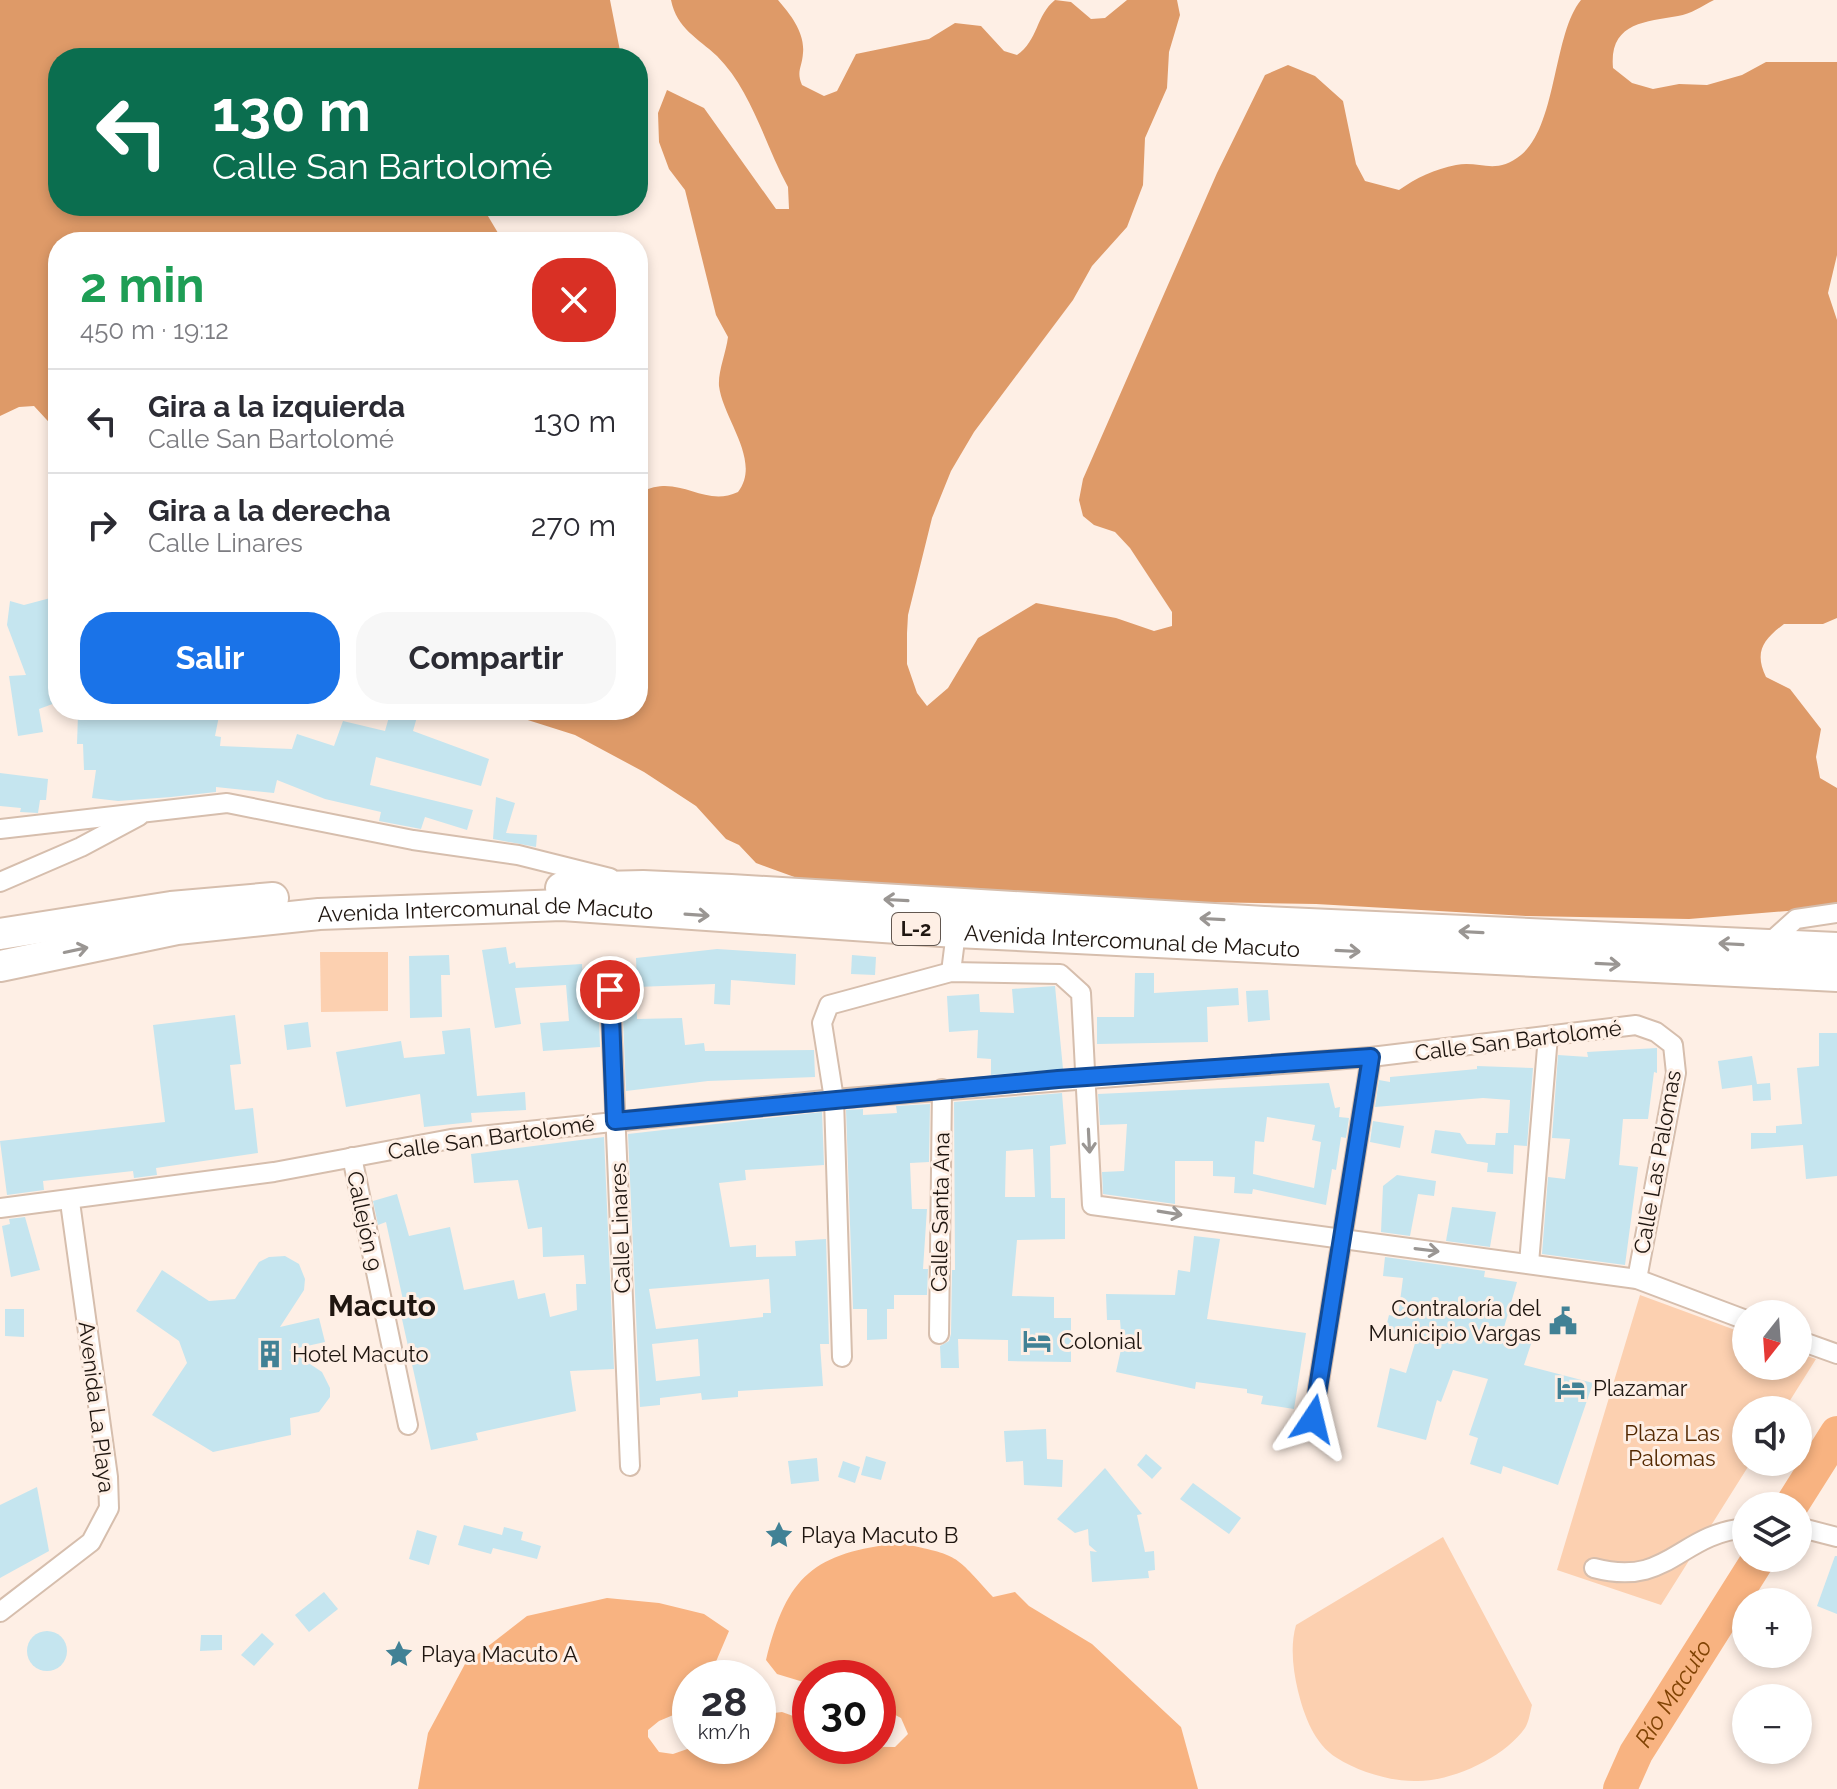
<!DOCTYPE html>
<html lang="es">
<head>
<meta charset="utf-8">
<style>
	body { margin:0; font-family:Raleway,sans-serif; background:#f7f7f7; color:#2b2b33; height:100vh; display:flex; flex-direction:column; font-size:30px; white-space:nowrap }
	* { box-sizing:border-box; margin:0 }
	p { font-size:26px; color:#7c7c81 }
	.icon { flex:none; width:44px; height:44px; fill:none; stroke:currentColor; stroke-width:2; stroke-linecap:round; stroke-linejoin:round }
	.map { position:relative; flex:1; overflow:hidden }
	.side { position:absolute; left:48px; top:232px; width:600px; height:488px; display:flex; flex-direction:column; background:#fff; border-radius:32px; box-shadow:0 4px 12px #0003 }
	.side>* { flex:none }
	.hud { position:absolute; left:48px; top:48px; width:600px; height:168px; border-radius:32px; box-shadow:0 4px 12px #0003; background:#0b6e4f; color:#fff; overflow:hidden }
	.needle { width:52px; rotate:197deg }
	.tools { position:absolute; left:1732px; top:1300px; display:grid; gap:16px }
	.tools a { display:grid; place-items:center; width:80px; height:80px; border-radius:50%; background:#fff; box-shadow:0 4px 12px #0003; font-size:40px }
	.speed { position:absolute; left:672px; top:1660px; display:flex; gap:16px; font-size:40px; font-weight:700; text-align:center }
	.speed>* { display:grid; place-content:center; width:104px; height:104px; border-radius:50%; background:#fff; box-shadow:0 4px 12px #0003; line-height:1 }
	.speed small { font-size:20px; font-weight:400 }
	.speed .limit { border:12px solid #d22; background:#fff; color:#111 }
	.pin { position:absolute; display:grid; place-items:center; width:68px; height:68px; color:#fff; margin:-34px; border:4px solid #fff; border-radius:50%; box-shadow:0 2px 8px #0007 }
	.me { position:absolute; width:88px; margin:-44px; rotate:10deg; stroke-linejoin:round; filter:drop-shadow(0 0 6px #0008) }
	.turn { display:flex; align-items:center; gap:28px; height:168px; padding:0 32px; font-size:36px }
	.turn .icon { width:104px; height:104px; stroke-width:2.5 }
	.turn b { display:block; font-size:56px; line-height:68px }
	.round { display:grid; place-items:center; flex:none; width:84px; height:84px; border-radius:32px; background:#f7f7f7 }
	.headline { display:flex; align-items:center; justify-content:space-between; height:136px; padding:0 32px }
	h1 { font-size:48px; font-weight:700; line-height:60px; color:#1e9e55 }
	.action { display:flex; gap:16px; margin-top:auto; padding:16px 32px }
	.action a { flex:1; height:92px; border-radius:32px; background:#1a73e8; color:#fff; font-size:32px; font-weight:700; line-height:92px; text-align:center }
	.action a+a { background:#f7f7f7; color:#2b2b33 }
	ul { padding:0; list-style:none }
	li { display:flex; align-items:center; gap:24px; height:104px; padding:0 32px; border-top:2px solid #e1e1e2 }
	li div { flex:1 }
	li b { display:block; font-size:30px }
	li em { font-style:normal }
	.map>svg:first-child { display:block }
	.green { fill:#fcd0b0 }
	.forest { fill:#de9a68 }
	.water { fill:#f8b381 }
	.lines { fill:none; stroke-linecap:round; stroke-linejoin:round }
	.river { stroke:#f8b381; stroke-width:34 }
	.building { fill:#c5e5ef; fill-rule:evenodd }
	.minor-casing { stroke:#d6bead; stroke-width:22 }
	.primary-casing { stroke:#d6bead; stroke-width:34 }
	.minor { stroke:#fff; stroke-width:18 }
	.primary { stroke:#fff; stroke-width:30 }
	.oneway { stroke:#9a9693 }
	.route-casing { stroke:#114b97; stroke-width:20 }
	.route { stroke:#1a73e8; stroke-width:14 }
	.labels { text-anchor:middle; stroke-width:6; stroke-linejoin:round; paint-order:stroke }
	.shield { fill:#feefe5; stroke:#625750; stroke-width:2 }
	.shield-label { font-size:20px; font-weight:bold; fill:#1f1610 }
	.street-label { font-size:22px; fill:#1f1610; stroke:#feefe5 }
	.poi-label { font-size:22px; fill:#1f1610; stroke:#feefe5; text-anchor:start }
	.park-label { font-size:22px; fill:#532800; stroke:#feefe5 }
	.water-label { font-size:24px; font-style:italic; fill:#814304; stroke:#feefe5 }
	.district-label { font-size:30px; font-weight:bold; fill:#1f1610; stroke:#feefe5 }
</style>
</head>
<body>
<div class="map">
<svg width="1837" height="1789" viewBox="0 0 1837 1789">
	<rect width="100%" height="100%" fill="#feefe5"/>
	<g class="green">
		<path d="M320,952H388V1011L321,1012Z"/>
		<path d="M1640,1295L1746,1334V1366H1798V1353L1816,1359L1784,1410H1746V1462H1751L1661,1605L1557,1570Z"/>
		<path d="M1443,1537L1532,1705C1530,1712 1529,1722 1525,1728C1505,1757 1453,1781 1418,1781C1392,1782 1359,1772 1337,1758C1314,1744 1304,1715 1298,1691C1293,1670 1290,1646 1296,1625Z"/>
	</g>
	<g class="forest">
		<path d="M0,0H610L621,56L58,58V206H482L501,238L508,242H58V432L34,406L19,407L0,416Z"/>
		<path d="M671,0H778C791,15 805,33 803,53C802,68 796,71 802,85L824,96L837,91L856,54L929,39L955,23L981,26L1004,51L1017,55C1038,41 1036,15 1055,0L1071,2L1091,19L1105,18L1127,0H1177L1180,15L1169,52L1167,88L1145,138L1143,185L1127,227L1092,266L1073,300L974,432L951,471L932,518L908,615L907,633V664L917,693L927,706L948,688L978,638L1036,603L1116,618L1154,631L1172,626V612L1130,548L1115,532L1094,525L1083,516L1079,500L1083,479L1217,173L1265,75L1288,65L1315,76L1343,101L1356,164L1365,181L1399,190C1416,178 1435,169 1456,165C1480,160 1495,176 1521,155C1557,126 1553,34 1581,0H1714C1702,6 1691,14 1678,16C1644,22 1609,23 1613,68L1632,83L1653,89L1679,84L1707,85L1742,75L1766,62H1837V255L1828,293L1837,320V618L1823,624H1784C1763,640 1754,652 1766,677L1790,689L1821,729L1816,757L1820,778L1837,788V907L1689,919L1526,916L1316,904L910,897L822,887L756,863L739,845L726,839L696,806L644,772L575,735L496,710H638V492C646,490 655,486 663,486C690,485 710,505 738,492C762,461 723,419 719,386C718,371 726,353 728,337L716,315L685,190L669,169L659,142L658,113L667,90L704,108L776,209H789L788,187C765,145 752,91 717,56C698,38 677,29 671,0Z"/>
	</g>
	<path class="water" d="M900,1543C960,1556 953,1553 993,1597L1015,1592L1029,1606L1092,1644L1181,1727L1198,1789H418L428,1733L465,1664L527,1616L607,1598L659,1603L704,1614L729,1631L709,1678H690V1708L659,1721L648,1730V1737L659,1752L673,1754L696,1746H758V1715L782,1712L810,1722V1746L895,1747L908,1734L901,1718L878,1706V1678H810V1684L777,1674L766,1660C787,1575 814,1553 900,1543Z"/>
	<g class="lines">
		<g class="river">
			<path d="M1791,1506L1837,1433"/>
			<path id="s1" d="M1620,1789L1636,1753L1759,1558"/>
		</g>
	</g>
	<g class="building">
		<path d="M58,596V702L39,709L43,732L18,736L9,676L26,675L7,625L10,601L24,605Z"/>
		<path d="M391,710H419L413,731L489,759L481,786L376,757L370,785L473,810L467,830L425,817L421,829L379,821L381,812L325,799L277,780L274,793L216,787V792L171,797L118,801L92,798L96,770H84L83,744H77L78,715L104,716V711H220L215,736L221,737L220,746L292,749L297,734L334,746L343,721L385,731Z"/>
		<path d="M0,773L48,779L46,800H40L38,813L20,812L21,808L0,806Z"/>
		<path d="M496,797L515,803L506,833L537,835L536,847L493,839Z"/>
		<path d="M506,947L509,964L515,962L516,968L582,964L583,987L596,986L598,994L600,1047L543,1051L540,1023L569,1021L566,985L515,988L521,1024L495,1028L482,950Z"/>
		<path d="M717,949L796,954L795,985L731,980L730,1005L714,1004L715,984L637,987L636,958Z"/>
		<path d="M449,955L450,975H441L442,1017L410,1018L409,956Z"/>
		<path d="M852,955L876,957L875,975L851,974Z"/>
		<path d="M1135,973H1154V993L1238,988L1239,1005L1207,1007L1208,1042L1097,1044V1017H1134Z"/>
		<path d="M1055,986L1063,1069L991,1075V1059L977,1058L978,1030L949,1032L947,996L979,994L980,1012L1014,1013L1012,989Z"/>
		<path d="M1268,990L1270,1020L1248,1022L1246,991Z"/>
		<path d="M622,993H636L637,1019L682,1018L685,1045L704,1043L705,1051L814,1050L815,1077L708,1081L626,1091Z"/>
		<path d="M235,1015L241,1064L230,1065L235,1110L253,1108L258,1153L156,1168L157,1175L134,1178L133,1171L43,1181L44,1190L7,1195L0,1141L165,1122L153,1025Z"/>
		<path d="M308,1022L311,1047L287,1050L284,1025Z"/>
		<path d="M470,1028L477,1096L525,1092L526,1110L471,1113L472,1122L424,1127L420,1094L346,1107L336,1052L401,1041L404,1058L445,1054L442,1031Z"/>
		<path d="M1819,1033H1837V1176L1806,1179L1803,1145L1751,1149V1133H1776V1126L1802,1124L1797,1068L1819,1066Z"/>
		<path d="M1657,1048V1073L1654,1072L1648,1119H1623L1619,1165L1638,1167L1625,1265L1542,1254L1548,1177L1565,1179L1570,1139L1552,1138L1558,1055L1588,1057L1587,1052Z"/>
		<path d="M1752,1056L1757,1084L1770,1083L1771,1100L1753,1101L1752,1085L1722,1089L1718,1061Z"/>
		<path d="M1477,1066L1533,1068L1527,1146L1514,1145L1513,1174L1487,1172L1488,1163L1431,1153L1435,1130L1460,1133L1467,1144L1495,1145L1496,1133H1508L1510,1100L1483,1098L1375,1107L1379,1080L1390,1082V1077L1477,1069Z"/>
		<path d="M1329,1083L1335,1108L1340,1107L1339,1117L1349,1118L1346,1138L1341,1137L1336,1170L1332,1169L1326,1205L1253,1189L1252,1194L1234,1193L1235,1177L1213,1176V1161H1175V1204L1103,1194L1102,1172L1124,1171L1127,1124L1100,1125L1098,1094ZM1267,1117L1315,1125L1312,1140L1321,1142L1314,1188L1253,1174L1255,1141L1264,1142Z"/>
		<path d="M1062,1093L1066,1144L1050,1146L1051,1198H1065V1239L1017,1240L1012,1296L1054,1297V1318H1071V1362L1008,1361V1340L958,1339L959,1368H941L940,1346L949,1341L951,1334L952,1270H955L954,1102ZM1033,1149L1035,1197H1005L1006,1151Z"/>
		<path d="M930,1104L929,1162L910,1163L912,1209H927L923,1269H928L927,1295H894V1309H887V1339L867,1340V1309H853L846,1110L863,1109V1115L897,1113L896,1106Z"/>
		<path d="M822,1112L824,1165L745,1170L746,1180L719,1183L730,1247L756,1245V1257L796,1256L795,1241L826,1239L829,1344H820L823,1386L738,1391V1397L702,1400L701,1393L660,1398V1405L640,1407L628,1134ZM769,1279L771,1313H763V1317L656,1329L649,1289ZM698,1339L700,1376L656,1381L652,1344Z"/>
		<path d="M1373,1121L1404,1126L1400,1148L1370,1142Z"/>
		<path d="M604,1137L614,1369L570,1371L576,1411L476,1433L478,1440L431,1450L400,1310L405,1309L386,1222L378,1225L373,1201L397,1194L409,1236L450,1227L464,1290L514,1280L518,1299L545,1293L550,1317L577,1310L576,1284H586L584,1255L543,1257L542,1227L528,1229L518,1180L474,1183L471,1154Z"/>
		<path d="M1397,1175L1436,1181L1434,1196L1418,1194L1410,1236L1381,1232L1383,1186Z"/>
		<path d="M1452,1207L1496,1212L1490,1247L1446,1241Z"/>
		<path d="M25,1217L40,1270L11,1277L2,1226L10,1224L9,1219Z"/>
		<path d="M1194,1236L1220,1239L1207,1319L1306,1333L1294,1409L1261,1404L1263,1396L1247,1393V1389L1196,1382L1195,1389L1116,1372L1122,1345L1120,1320H1107L1106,1294L1175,1295L1178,1270L1190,1272Z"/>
		<path d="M285,1256L299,1264L305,1279L304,1290L280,1327L319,1318L325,1342L289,1350L322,1372L330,1388V1397L319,1412L290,1418L291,1435L213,1452L152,1415L187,1363L179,1341L136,1311L162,1270L209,1301L235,1299L259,1262L269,1257Z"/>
		<path d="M1385,1257L1485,1271L1484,1277L1517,1282L1503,1331L1532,1341L1524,1365L1593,1383L1558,1485L1503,1466L1501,1474L1470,1464L1478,1438L1469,1435L1488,1379L1453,1370L1441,1402L1437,1400L1426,1440L1377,1427L1390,1368L1406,1373L1416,1340L1385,1331L1389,1315L1398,1317L1403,1278L1383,1276Z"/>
		<path d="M5,1309H24V1337L5,1336Z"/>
		<path d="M1046,1429L1047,1459L1063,1460L1062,1487L1024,1485L1023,1461L1006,1462L1004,1431Z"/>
		<path d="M1146,1454L1162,1468L1152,1479L1137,1465Z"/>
		<path d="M866,1456L886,1462L881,1480L861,1475Z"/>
		<path d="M817,1458L819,1481L791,1484L788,1461Z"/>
		<path d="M843,1461L860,1467L855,1483L838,1477Z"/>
		<path d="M1105,1468L1142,1514L1137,1515L1145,1552L1154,1551L1155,1570L1148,1571L1149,1578L1092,1582L1090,1551L1097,1552L1089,1545L1088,1529L1075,1533L1057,1519Z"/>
		<path d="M1193,1483L1241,1518L1229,1534L1180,1499Z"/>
		<path d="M37,1487L49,1551L0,1578V1505Z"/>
		<path d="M464,1525L502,1535L504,1527L523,1532L521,1540L541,1546L537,1559L493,1548L491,1554L458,1545Z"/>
		<path d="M417,1530L437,1536L429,1565L409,1559Z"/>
		<path d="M1835,1556H1837V1614L1817,1606Z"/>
		<path d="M324,1592L338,1609L309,1632L295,1615Z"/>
		<circle cx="47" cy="1651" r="20"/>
		<path d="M262,1633L274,1644L254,1666L241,1655Z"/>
		<path d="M201,1635H222V1650L200,1651Z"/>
	</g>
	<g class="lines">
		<defs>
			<g id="minor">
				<path d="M0,829L227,803L413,840L518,855L610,878"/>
				<path d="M0,882L81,847L139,816"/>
				<path d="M1767,945L1796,919L1837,913"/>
				<path d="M951,972L956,932"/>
				<path d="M610,990L630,1466"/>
				<path d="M352,1157L408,1425"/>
				<path d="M0,1208L274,1172L451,1139L834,1099L1371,1057L1636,1025L1656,1032L1673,1045L1676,1073L1637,1279"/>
				<path d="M1529,1263L1548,1036"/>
				<path d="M939,1334L942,1089"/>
				<path d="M1798,1340L1837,1354"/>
				<path d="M842,1357L834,1099L822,1023L829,1005L951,972L1060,974L1081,993L1092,1205L1637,1279L1746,1320"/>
				<path d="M1313,1419L1371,1057"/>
				<path d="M1798,1527L1837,1537"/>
				<path d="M1594,1568C1669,1588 1678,1534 1746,1528"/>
				<path d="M0,1612L91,1542L109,1508L108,1477L70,1202"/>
			</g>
			<g id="primary">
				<path d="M561,888L643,886L731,890L1264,922L1837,948"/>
				<path d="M0,934L171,907L273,898"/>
				<path id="s2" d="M0,966L177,929L319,914L562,905L956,932L1837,976"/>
			</g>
		</defs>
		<use href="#minor" class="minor-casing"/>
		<use href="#primary" class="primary-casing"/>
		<use href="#minor" class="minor"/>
		<use href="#primary" class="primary"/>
	</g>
	<defs><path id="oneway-shaft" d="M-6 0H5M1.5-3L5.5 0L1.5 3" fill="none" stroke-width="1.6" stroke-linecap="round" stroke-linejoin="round" transform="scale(2)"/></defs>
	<g class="oneway">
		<use href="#oneway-shaft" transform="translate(896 900) rotate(-177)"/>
		<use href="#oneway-shaft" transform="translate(697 915) rotate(4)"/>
		<use href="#oneway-shaft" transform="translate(1212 919) rotate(-177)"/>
		<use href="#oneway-shaft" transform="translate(1471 932) rotate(-177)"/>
		<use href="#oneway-shaft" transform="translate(1731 944) rotate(-177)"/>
		<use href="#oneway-shaft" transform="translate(76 950) rotate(-12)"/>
		<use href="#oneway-shaft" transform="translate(1348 951) rotate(3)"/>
		<use href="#oneway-shaft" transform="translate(1608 964) rotate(3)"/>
		<use href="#oneway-shaft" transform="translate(1089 1141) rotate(87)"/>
		<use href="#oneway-shaft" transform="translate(1170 1213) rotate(9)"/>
		<use href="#oneway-shaft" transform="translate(1427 1250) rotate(7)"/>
	</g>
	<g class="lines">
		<defs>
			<path id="route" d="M610,990L615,1121L1058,1079L1371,1057L1313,1419"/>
		</defs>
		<use href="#route" class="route-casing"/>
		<use href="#route" class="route"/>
	</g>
	<defs>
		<symbol id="civic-bare" viewBox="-9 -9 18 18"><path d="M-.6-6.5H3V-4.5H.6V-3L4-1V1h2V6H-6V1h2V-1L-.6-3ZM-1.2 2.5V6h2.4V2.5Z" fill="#418195" stroke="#feefe5" stroke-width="2.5" paint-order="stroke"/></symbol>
		<symbol id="hotel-bare" viewBox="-9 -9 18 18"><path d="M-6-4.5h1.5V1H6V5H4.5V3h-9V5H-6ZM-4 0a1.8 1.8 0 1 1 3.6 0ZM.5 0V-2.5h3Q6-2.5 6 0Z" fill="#418195" stroke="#feefe5" stroke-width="2.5" paint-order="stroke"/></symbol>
		<symbol id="building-bare" viewBox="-9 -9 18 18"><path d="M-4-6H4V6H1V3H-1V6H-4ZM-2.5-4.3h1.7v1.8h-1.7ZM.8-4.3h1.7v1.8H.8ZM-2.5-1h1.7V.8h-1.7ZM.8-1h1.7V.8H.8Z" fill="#418195" stroke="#feefe5" stroke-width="2.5" paint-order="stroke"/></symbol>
		<symbol id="sight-bare" viewBox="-9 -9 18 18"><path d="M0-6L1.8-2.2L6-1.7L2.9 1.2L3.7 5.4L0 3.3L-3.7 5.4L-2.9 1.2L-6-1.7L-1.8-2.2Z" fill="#418195" stroke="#feefe5" stroke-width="2.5" paint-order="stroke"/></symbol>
	</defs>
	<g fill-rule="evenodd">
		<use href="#civic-bare" x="1543" y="1301" width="40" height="40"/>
		<use href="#hotel-bare" x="1017" y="1321" width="40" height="40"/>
		<use href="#building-bare" x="250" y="1334" width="40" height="40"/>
		<use href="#hotel-bare" x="1551" y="1368" width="40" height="40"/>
		<use href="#sight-bare" x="759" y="1515" width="40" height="40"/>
		<use href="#sight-bare" x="379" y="1634" width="40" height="40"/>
	</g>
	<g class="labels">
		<rect class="shield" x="892" y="913" width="48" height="32" rx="6"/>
		<g class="shield-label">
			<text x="916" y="936">L-2</text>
		</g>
		<g class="street-label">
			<text dy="8" stroke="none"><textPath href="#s2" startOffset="490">Avenida Intercomunal de Macuto</textPath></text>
			<text dy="8" stroke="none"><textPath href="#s2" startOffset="1138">Avenida Intercomunal de Macuto</textPath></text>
			<text transform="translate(1518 1040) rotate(-7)" y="8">Calle San Bartolomé</text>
			<text transform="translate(491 1137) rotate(-8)" y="8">Calle San Bartolomé</text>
			<text transform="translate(1657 1162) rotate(-80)" y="8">Calle Las Palomas</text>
			<text transform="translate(940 1212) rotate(-89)" y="8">Calle Santa Ana</text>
			<text transform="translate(365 1221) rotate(78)" y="8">Callejón 9</text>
			<text transform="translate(620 1228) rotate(-92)" y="8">Calle Linares</text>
			<text transform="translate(97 1407) rotate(83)" y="8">Avenida La Playa</text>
		</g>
		<g class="poi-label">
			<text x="1541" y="1316" text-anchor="end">Contraloría del<tspan x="1541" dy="25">Municipio Vargas</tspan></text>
			<text x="1059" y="1349">Colonial</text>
			<text x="292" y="1362">Hotel Macuto</text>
			<text x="1593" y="1396">Plazamar</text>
			<text x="801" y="1543">Playa Macuto B</text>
			<text x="421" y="1662">Playa Macuto A</text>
		</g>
		<g class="park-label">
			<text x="1672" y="1441">Plaza Las<tspan x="1672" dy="25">Palomas</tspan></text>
		</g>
		<g class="water-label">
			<text dy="8" stroke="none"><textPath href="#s1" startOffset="110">Río Macuto</textPath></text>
		</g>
		<g class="district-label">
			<text x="382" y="1316">Macuto</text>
		</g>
	</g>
</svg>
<div class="tools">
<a><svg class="needle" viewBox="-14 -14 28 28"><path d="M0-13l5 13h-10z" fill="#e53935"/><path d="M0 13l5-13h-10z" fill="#7c7c81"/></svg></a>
<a><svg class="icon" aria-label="sound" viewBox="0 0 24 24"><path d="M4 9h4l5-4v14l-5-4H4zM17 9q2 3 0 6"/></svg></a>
<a><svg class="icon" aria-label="layers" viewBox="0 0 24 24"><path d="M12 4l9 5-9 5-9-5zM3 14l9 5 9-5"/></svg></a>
<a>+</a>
<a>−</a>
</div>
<div class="speed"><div>28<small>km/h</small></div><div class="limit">30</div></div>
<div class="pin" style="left:610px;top:990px;background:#d93025"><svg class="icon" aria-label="arrive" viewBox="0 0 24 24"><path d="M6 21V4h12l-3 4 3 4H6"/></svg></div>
<svg class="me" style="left:1313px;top:1419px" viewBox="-20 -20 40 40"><path d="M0-17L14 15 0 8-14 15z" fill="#1a73e8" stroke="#fff" stroke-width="4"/></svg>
<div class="hud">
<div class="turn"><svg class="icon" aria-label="left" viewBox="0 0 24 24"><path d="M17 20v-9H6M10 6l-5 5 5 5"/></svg><div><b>130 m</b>Calle San Bartolomé</div></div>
</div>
<section class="side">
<div class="headline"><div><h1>2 min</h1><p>450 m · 19:12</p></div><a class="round" style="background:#d93025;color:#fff"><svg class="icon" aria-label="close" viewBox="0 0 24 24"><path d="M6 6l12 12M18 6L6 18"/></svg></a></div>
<ul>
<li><svg class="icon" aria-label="left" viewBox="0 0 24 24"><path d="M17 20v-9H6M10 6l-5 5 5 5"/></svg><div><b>Gira a la izquierda</b><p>Calle San Bartolomé</p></div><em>130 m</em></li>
<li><svg class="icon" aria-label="right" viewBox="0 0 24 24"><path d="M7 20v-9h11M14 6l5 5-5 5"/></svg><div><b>Gira a la derecha</b><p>Calle Linares</p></div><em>270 m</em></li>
</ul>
<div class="action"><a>Salir</a><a>Compartir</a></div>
</section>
</div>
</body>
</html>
